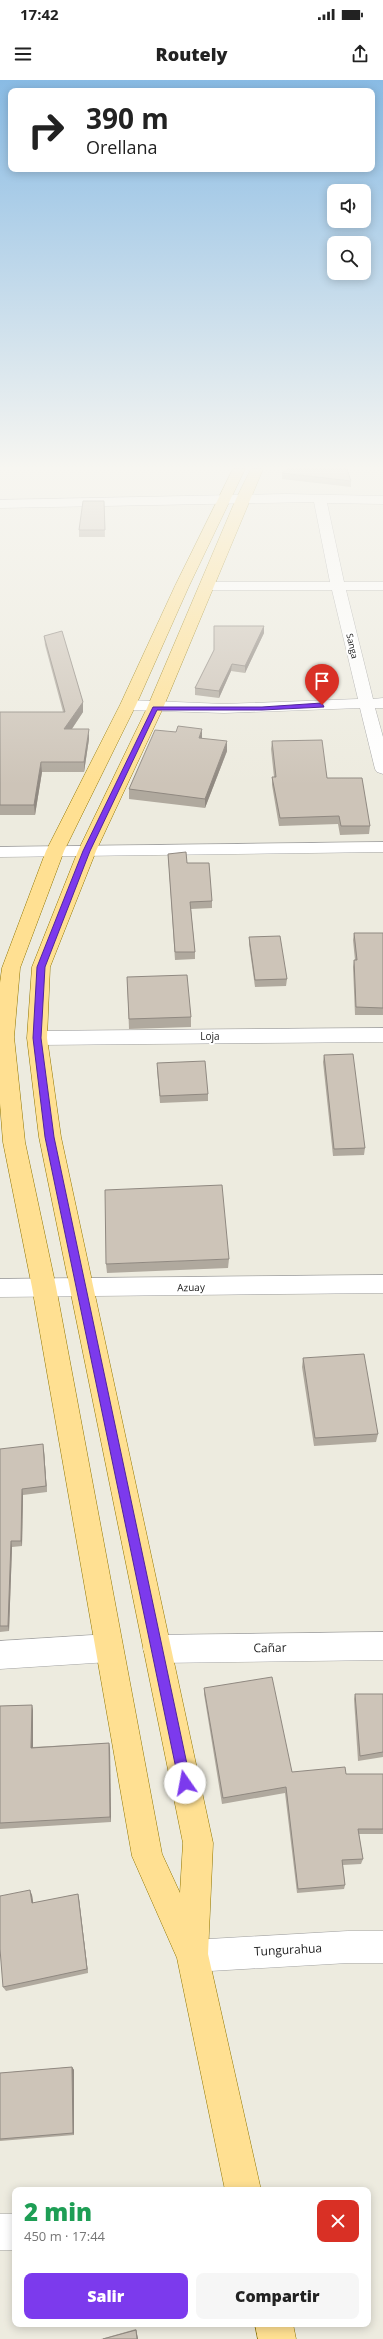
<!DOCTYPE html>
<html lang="es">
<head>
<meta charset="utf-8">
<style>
	body { margin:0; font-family:"Open Sans",sans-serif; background:#f6f6f6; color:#222; height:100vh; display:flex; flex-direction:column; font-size:15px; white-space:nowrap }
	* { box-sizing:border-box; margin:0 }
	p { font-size:13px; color:#767676 }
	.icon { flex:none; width:22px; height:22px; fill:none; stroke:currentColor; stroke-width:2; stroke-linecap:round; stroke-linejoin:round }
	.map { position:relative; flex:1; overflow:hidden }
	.drawer { position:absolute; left:12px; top:2107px; width:359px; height:140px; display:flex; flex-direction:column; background:#fff; border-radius:8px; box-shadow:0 2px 10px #0003 }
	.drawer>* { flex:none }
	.top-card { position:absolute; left:8px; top:8px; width:367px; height:84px; border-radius:8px; box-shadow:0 2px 10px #0003; background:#fff; color:#222; overflow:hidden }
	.tools { position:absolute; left:327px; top:104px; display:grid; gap:8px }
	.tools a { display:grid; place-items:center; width:44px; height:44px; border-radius:8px; background:#fff; box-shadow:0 2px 10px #0003; font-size:20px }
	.pin { position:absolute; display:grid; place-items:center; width:34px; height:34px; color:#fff; margin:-41px -17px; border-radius:50% 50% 50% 0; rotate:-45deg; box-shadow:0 0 4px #0007 }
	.pin .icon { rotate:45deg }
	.me { position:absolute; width:44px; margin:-22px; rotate:348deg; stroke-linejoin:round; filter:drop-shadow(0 0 3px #0008) }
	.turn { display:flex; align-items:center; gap:14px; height:84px; padding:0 12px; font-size:18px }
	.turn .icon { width:52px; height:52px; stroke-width:2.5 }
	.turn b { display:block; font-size:28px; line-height:34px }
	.round { display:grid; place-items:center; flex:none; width:42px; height:42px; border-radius:8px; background:#f6f6f6 }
	.headline { display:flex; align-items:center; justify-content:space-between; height:68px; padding:0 12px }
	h1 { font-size:24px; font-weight:800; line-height:30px; color:#1e9e55 }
	.cta { display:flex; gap:8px; margin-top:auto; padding:8px 12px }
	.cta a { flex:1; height:46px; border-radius:8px; background:#7c3aed; color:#fff; font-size:16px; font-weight:800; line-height:46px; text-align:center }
	.cta a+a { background:#f6f6f6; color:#222 }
	.status { display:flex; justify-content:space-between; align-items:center; height:28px; padding:0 20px; background:#fff; direction:ltr }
	.status svg { height:11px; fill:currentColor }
	header { display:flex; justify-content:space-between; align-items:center; height:52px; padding:0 12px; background:#fff; font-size:18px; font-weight:800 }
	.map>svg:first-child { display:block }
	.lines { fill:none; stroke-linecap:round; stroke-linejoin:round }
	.minor-casing { stroke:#a2a2a2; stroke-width:1 }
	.major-casing { stroke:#917600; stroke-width:1 }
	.minor { fill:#fff; fill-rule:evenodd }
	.major { fill:#ffe092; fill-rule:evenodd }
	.wall { fill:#b0a99e }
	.shaded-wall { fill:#908981 }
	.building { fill:#cdc4b8; stroke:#908981 }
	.route { fill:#7c3aed; stroke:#51269a }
	.labels { text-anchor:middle; stroke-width:4; stroke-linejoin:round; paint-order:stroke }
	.far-street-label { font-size:9px; fill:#1b1b1b; stroke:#fff }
	.street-label { font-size:10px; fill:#1b1b1b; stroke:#fff }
	.near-street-label { font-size:12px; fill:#1b1b1b; stroke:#fff }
</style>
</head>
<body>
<div class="status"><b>17:42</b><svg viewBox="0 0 49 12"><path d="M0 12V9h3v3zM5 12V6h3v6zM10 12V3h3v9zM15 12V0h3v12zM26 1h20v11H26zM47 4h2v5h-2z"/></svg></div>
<header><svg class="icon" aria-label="menu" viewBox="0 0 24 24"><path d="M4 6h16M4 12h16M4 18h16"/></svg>Routely<svg class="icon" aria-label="share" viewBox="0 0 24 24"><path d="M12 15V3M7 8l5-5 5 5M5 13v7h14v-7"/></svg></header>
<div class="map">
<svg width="383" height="2259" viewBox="0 0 383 2259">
	<rect width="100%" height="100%" fill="#edebdf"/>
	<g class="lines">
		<defs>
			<g id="minor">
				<path d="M285,414L383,416V424L327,423L344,502H383V510H346L373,619L383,618V628H375L383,657V694L377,692L375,689L360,628L224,633L128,630L120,625L128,620L224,624L358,619L332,510H206L199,506L206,502H330L314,422L0,428V420Z"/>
				<path d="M383,762V772L0,777V767Z"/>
				<path d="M383,948V962L37,965L30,963L27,958L30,953L37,951Z"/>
				<path d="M383,1195V1213L0,1217V1199Z"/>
				<path d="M383,1552V1580L157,1583L147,1579L143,1569L147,1559L157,1555Z"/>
				<path d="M109,1554L119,1558L123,1568L119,1578L109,1582L0,1589V1561Z"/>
				<path d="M348,1851H383V1883H348L193,1892L182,1887L177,1876L182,1865L193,1860Z"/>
				<rect x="0" y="2134" width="15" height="36"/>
			</g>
			<g id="major">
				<path d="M233,389H245L189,506L136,625L64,771L20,888L14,957L25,1062L56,1207L162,1774L180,1813L183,1763L39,1057L27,958L32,887L78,771L147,628L236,419L251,389H263L163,628L96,771L50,887L47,958L61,1057L213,1763L208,1874L261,2110H225L177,1878L132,1776L32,1207L3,1062L0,1023V903L2,888L46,771L120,625L175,506Z"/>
				<path d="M255,2244H293L296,2259H258Z"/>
			</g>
		</defs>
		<use href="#minor" class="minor-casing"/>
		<use href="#major" class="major-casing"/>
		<use href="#minor" class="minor"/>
		<use href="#major" class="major"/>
	</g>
	<g class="wall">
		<path d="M282,393L351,401V407L282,399Z"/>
		<path d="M104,421L105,457H79V450Z"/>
		<path d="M264,546V553L245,593L231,591L219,618L195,615V608Z"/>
		<path d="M44,556L83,622V632L72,649L89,659L84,692H42L35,735H0V632H63L45,565Z"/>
		<path d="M202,658L227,671L205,728L129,719V709Z"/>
		<path d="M272,661L327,698L370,746L369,754L340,755L338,744L279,746L272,705V697H274L271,669Z"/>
		<path d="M168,774L187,783L212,821V828L191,829L195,872V879L175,880Z"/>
		<path d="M354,853H383V935H355L353,887L354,880H355L353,860Z"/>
		<path d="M249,857L287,899L286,906L255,907L249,864Z"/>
		<path d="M127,897L191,937V947L129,949Z"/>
		<path d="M324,975L365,1068L364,1075L333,1076L323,982Z"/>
		<path d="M157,990L208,1014V1021L160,1023Z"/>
		<path d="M229,1179L228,1188L107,1193L106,1184Z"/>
		<path d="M303,1278L378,1354L376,1362L314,1366L302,1287Z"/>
		<path d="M0,1369L44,1371L47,1412L23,1415L22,1466L12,1467L9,1551L0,1552Z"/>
		<path d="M204,1608L292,1692L346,1694H383V1754H359L363,1779L361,1784L343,1785L345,1805L344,1809L297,1813L285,1713L222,1724L204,1614Z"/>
		<path d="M355,1614H383V1677L358,1681L354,1619Z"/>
		<path d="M32,1625L33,1631V1667L109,1663L110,1669L111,1742L0,1749V1626Z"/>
		<path d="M78,1814L79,1819L88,1893L6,1911L3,1907L32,1815L33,1823Z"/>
		<path d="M72,1987L74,1990V2055L0,2061V1993Z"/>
		<path d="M136,2249L138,2259H101Z"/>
	</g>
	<g class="shaded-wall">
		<path d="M264,546V553L245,593V586Z"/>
		<path d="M232,584L231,591L219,618V611Z"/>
		<path d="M83,622V632L65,659L64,649Z"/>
		<path d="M89,649V659L84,692V682Z"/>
		<path d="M202,649V658H199Z"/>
		<path d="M227,661V671L205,728V719Z"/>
		<path d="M41,682L42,692L35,735L34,725Z"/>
		<path d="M43,1364L44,1371L47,1412L46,1406Z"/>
		<path d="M22,1409L23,1415L22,1466L21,1461Z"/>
		<path d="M11,1461L12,1467L9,1551L8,1546Z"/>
		<path d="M32,1625L33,1631V1674L31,1668Z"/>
		<path d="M109,1663L110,1669L111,1742L110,1737Z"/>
		<path d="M30,1810L32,1815L34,1828L32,1823Z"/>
		<path d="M78,1814L79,1819L88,1893L87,1889Z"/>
		<path d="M72,1987L74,1990V2055L73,2053Z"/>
		<path d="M136,2249L138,2259H137L136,2250Z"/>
	</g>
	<g class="building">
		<path d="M288,389H347L351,401L282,393Z"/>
		<path d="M83,421H104L105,450H79Z"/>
		<path d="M214,546H264L245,586L232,584L219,611L195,608L214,570Z"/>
		<path d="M62,551L83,622L64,649H89L84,682H41L34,725H0V632H65L44,556Z"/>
		<path d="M178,646L202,649L199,658L227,661L205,719L129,709L155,650L176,652Z"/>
		<path d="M322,660L327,698H362L370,746H341L339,736L280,738L272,697H276L272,661Z"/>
		<path d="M186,772L187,783H209L212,821L190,822L195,872H175L168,774Z"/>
		<path d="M354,853H383V928L356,927L354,880H357Z"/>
		<path d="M280,856L287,899L255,900L249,857Z"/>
		<path d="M187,895L191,937L129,939L127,897Z"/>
		<path d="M353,974L365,1068L334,1069L324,975Z"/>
		<path d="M205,981L208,1014L160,1016L157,983Z"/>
		<path d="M222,1105L229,1179L106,1184L105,1110Z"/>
		<path d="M364,1274L378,1354L315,1358L303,1278Z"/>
		<path d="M43,1364L46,1406L22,1409L21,1461H11L8,1546H0V1369Z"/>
		<path d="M272,1597L292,1692L345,1687L346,1694H383V1749H358L363,1779L342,1780L345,1805L298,1809L286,1707L223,1718L204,1608Z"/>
		<path d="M355,1614H383V1672L360,1676Z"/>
		<path d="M32,1625L31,1668L109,1663L110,1737L0,1743V1626Z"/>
		<path d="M30,1810L32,1823L78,1814L87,1889L3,1907L0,1869V1816Z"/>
		<path d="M72,1987L73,2053L0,2059V1993Z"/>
		<path d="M136,2250L137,2259H103Z"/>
	</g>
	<linearGradient id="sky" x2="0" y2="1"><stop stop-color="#89bbe4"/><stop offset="0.55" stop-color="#f7f6f1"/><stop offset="1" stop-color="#f7f6f1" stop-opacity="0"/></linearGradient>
	<rect width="383" height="705" fill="url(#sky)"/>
	<path class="route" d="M322,623L324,627L262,630H157L90,771L45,887L41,958L54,1057L191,1703L189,1707L185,1709L181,1707L179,1703L45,1057L33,958L37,887L83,771L153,627H262Z"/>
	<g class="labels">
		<g class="far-street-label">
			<text transform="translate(352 566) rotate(77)" y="3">Sanga</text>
		</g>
		<g class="street-label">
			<text x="210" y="960">Loja</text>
			<text transform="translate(191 1207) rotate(-1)" y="4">Azuay</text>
		</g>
		<g class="near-street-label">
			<text transform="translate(270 1568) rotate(-1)" y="4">Cañar</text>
			<text transform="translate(288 1870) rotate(-3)" y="4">Tungurahua</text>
		</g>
	</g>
</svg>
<div class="tools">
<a><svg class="icon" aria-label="sound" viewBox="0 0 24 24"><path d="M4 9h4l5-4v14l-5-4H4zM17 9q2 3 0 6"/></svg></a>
<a><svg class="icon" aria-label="search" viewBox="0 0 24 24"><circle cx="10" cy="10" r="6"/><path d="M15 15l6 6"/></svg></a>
</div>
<div class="pin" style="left:322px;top:625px;background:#d93025"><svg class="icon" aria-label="arrive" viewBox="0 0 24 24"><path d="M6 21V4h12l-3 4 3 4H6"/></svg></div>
<svg class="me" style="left:185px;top:1703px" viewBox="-20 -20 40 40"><circle r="19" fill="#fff"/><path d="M0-13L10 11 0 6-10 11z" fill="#7c3aed"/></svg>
<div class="top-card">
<div class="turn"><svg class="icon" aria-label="right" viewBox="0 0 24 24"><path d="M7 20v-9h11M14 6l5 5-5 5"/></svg><div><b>390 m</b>Orellana</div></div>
</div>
<section class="drawer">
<div class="headline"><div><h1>2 min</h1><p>450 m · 17:44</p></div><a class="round" style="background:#d93025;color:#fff"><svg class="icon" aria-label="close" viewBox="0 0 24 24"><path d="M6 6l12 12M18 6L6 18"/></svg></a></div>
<div class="cta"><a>Salir</a><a>Compartir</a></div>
</section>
</div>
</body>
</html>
